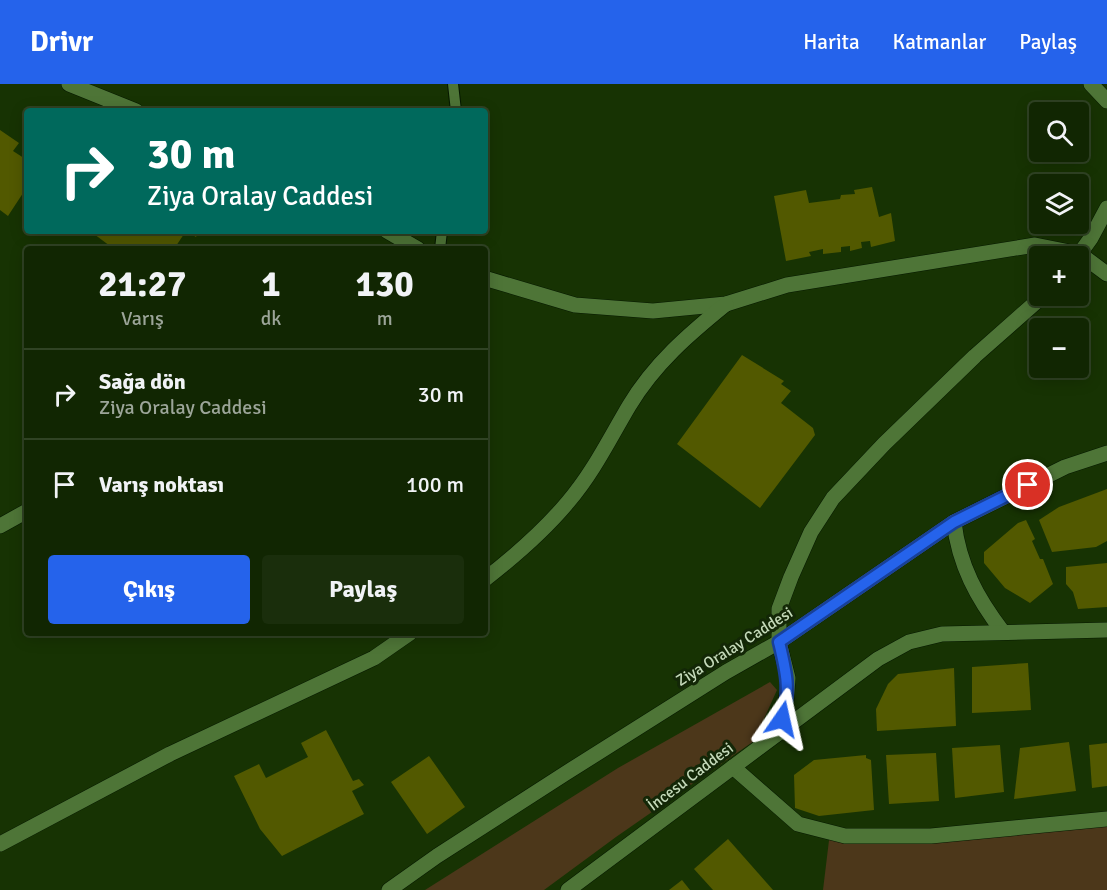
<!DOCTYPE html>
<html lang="tr">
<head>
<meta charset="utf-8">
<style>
	body { margin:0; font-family:Signika,sans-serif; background:#1a2e0c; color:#f1f3f6; height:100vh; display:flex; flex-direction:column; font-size:22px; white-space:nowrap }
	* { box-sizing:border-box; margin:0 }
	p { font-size:20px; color:#9ca599 }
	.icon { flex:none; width:33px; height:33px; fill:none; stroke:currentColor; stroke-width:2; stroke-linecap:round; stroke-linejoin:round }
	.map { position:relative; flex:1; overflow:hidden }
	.details { position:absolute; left:24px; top:162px; width:464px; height:390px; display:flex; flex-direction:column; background:#112602; border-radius:6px; box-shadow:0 3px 15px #0003,0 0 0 2px #304324 }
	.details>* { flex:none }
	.top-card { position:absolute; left:24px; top:24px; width:464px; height:126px; border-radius:6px; box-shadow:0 3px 15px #0003,0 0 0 2px #304324; background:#00695c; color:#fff; overflow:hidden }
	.controls { position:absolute; left:1029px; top:18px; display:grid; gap:12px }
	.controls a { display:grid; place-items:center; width:60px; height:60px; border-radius:6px; background:#112602; box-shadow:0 3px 15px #0003,0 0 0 2px #304324; font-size:30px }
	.pin { position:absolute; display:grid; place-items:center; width:51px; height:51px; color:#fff; margin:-26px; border:3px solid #fff; border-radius:50%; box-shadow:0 2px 6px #0007 }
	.me { position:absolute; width:66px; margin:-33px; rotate:11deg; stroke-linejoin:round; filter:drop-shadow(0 0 4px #0008) }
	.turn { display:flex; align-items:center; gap:21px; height:126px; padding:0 24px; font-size:27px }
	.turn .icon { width:78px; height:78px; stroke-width:2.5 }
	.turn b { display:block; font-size:42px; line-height:51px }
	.eta { display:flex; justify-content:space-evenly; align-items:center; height:102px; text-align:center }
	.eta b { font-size:36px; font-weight:700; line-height:42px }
	.primary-button { display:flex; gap:12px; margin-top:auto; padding:12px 24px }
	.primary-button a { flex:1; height:69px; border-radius:6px; background:#2563eb; color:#fff; font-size:24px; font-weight:700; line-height:69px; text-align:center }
	.primary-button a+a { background:#1a2e0c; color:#f1f3f6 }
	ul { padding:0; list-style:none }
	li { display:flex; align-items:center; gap:18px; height:90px; padding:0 24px; border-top:2px solid #304324 }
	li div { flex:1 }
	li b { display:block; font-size:22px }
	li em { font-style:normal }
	header { display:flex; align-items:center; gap:36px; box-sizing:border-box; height:84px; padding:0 30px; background:#2563eb; color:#fff }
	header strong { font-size:28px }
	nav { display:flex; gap:33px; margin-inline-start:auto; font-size:21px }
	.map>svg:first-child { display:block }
	.green { fill:#4c371a }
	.building { fill:#525900 }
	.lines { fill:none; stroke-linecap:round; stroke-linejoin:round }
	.lane-casing { stroke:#061900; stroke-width:12 }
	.street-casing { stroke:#061900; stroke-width:16 }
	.secondary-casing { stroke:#061900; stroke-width:16 }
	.lane { stroke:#4e7537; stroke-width:10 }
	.street { stroke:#4e7537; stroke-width:15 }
	.secondary { stroke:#4e7537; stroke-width:15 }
	.route-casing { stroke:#184099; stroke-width:15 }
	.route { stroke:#2563eb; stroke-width:10 }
	.labels { text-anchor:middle; stroke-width:6; stroke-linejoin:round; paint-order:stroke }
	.street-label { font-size:16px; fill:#c5daba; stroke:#132707 }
</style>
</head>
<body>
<header>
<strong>Drivr</strong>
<nav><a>Harita</a><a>Katmanlar</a><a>Paylaş</a></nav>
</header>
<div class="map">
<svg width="1107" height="806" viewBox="0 0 1107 806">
	<rect width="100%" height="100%" fill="#173303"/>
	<g class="green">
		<path d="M770,598L777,606L754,657L616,753L544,806H425L618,684Z"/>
		<path d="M1107,735V806H823L830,748L846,752Z"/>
	</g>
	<g class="building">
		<path d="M0,46L19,59L13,67L27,76V103L8,132L0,126Z"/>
		<path d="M872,103L879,133L891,129L895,157L871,163L870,157L861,158L862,164L850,167V162L841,163V168L823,170V165L809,168L811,172L786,177L774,112L806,106L809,119L840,115L841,111L855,110L854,106Z"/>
		<path d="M90,147H199L196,153L186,147L174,165H114Z"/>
		<path d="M742,271L784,297L781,300L791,307L781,319L813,344L815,351L760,424L677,360Z"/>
		<path d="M1107,405V457L1096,463L1052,468L1039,436L1059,423Z"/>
		<path d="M1026,436L1035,455L1032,457L1040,475H1043L1053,500L1030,519L1005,504L984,479V468L1018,439Z"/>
		<path d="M1107,479V523L1078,525L1073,508L1066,500V483Z"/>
		<path d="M1028,579L1031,626L972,629V583Z"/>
		<path d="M954,584L956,642L877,647L876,625L888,600L898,590Z"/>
		<path d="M326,646L353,697L359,695L364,701L352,707L364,730L282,772L260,745L234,692L259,680L266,694L308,673L301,659Z"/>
		<path d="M1069,658L1076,707L1014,715L1020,664Z"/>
		<path d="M1107,659V702L1092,704L1089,661Z"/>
		<path d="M1000,661L1004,708L955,714L952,664Z"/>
		<path d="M936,669L939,717L889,720L886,671Z"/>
		<path d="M866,671V674L871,676L874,726L819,732L795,724L794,691L814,676Z"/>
		<path d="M429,672L465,723L427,750L391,698Z"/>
		<path d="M728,755L773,806H713L694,785Z"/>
		<path d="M682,796L690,806H669Z"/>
	</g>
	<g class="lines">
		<defs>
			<g id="lane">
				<path d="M453,0L456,27"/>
				<path d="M440,165L442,147"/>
			</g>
			<g id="street">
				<path d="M69,0L136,27"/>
				<path d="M1091,0L1107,17"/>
				<path d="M387,147L418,165"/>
				<path d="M1078,172L1091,154L1107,124"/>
				<path d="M484,194L575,221L653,227L726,220L787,201L1035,161L1080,170L1107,190"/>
				<path d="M0,442L27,427"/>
				<path d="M484,496C515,472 543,448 568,418C593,389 610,354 629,322C654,280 689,250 726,220"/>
				<path d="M777,650L786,621L788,594L779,558V525L791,493L811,448L833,414L884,360L975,272L1043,212"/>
				<path d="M733,683L798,740L845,752H931L1107,735"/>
				<path d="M0,760L170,670L374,574L410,549"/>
			</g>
			<g id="secondary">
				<path d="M954,438C959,481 977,514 1003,548"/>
				<path d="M389,806L437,772L566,689L726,588L779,558L954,438L1065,383L1107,369"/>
				<path d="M568,806L878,575L909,558L942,550L1107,546"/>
			</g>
		</defs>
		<use href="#lane" class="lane-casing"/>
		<use href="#street" class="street-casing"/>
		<use href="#secondary" class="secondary-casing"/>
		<use href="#lane" class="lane"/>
		<use href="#street" class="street"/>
		<use href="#secondary" class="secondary"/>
	</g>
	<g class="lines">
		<defs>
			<path id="route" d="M782,635C791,606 786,587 779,558L954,438L1028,401"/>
		</defs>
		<use href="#route" class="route-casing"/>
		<use href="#route" class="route"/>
	</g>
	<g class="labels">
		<g class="street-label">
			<text transform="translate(734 562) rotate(-32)" y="6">Ziya Oralay Caddesi</text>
			<text transform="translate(690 692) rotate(-37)" y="6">İncesu Caddesi</text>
		</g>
	</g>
</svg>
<div class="controls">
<a><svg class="icon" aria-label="search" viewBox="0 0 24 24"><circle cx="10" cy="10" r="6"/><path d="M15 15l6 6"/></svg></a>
<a><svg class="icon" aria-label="layers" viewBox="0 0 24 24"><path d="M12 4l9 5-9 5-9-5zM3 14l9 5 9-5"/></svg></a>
<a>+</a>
<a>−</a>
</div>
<div class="pin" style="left:1028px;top:401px;background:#d93025"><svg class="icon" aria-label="arrive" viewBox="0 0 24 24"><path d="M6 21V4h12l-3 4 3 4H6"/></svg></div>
<svg class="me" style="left:782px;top:635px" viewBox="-20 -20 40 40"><path d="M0-17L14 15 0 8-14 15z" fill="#2563eb" stroke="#fff" stroke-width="4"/></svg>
<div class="top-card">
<div class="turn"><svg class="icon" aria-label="right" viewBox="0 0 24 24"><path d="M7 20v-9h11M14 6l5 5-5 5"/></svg><div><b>30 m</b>Ziya Oralay Caddesi</div></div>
</div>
<section class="details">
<div class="eta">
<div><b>21:27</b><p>Varış</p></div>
<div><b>1</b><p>dk</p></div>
<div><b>130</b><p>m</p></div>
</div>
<ul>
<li><svg class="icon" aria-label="right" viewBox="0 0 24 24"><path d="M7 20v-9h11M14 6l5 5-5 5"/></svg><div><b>Sağa dön</b><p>Ziya Oralay Caddesi</p></div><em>30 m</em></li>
<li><svg class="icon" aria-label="arrive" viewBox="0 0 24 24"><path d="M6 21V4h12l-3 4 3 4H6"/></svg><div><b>Varış noktası</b></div><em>100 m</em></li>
</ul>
<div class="primary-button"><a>Çıkış</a><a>Paylaş</a></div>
</section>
</div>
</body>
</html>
